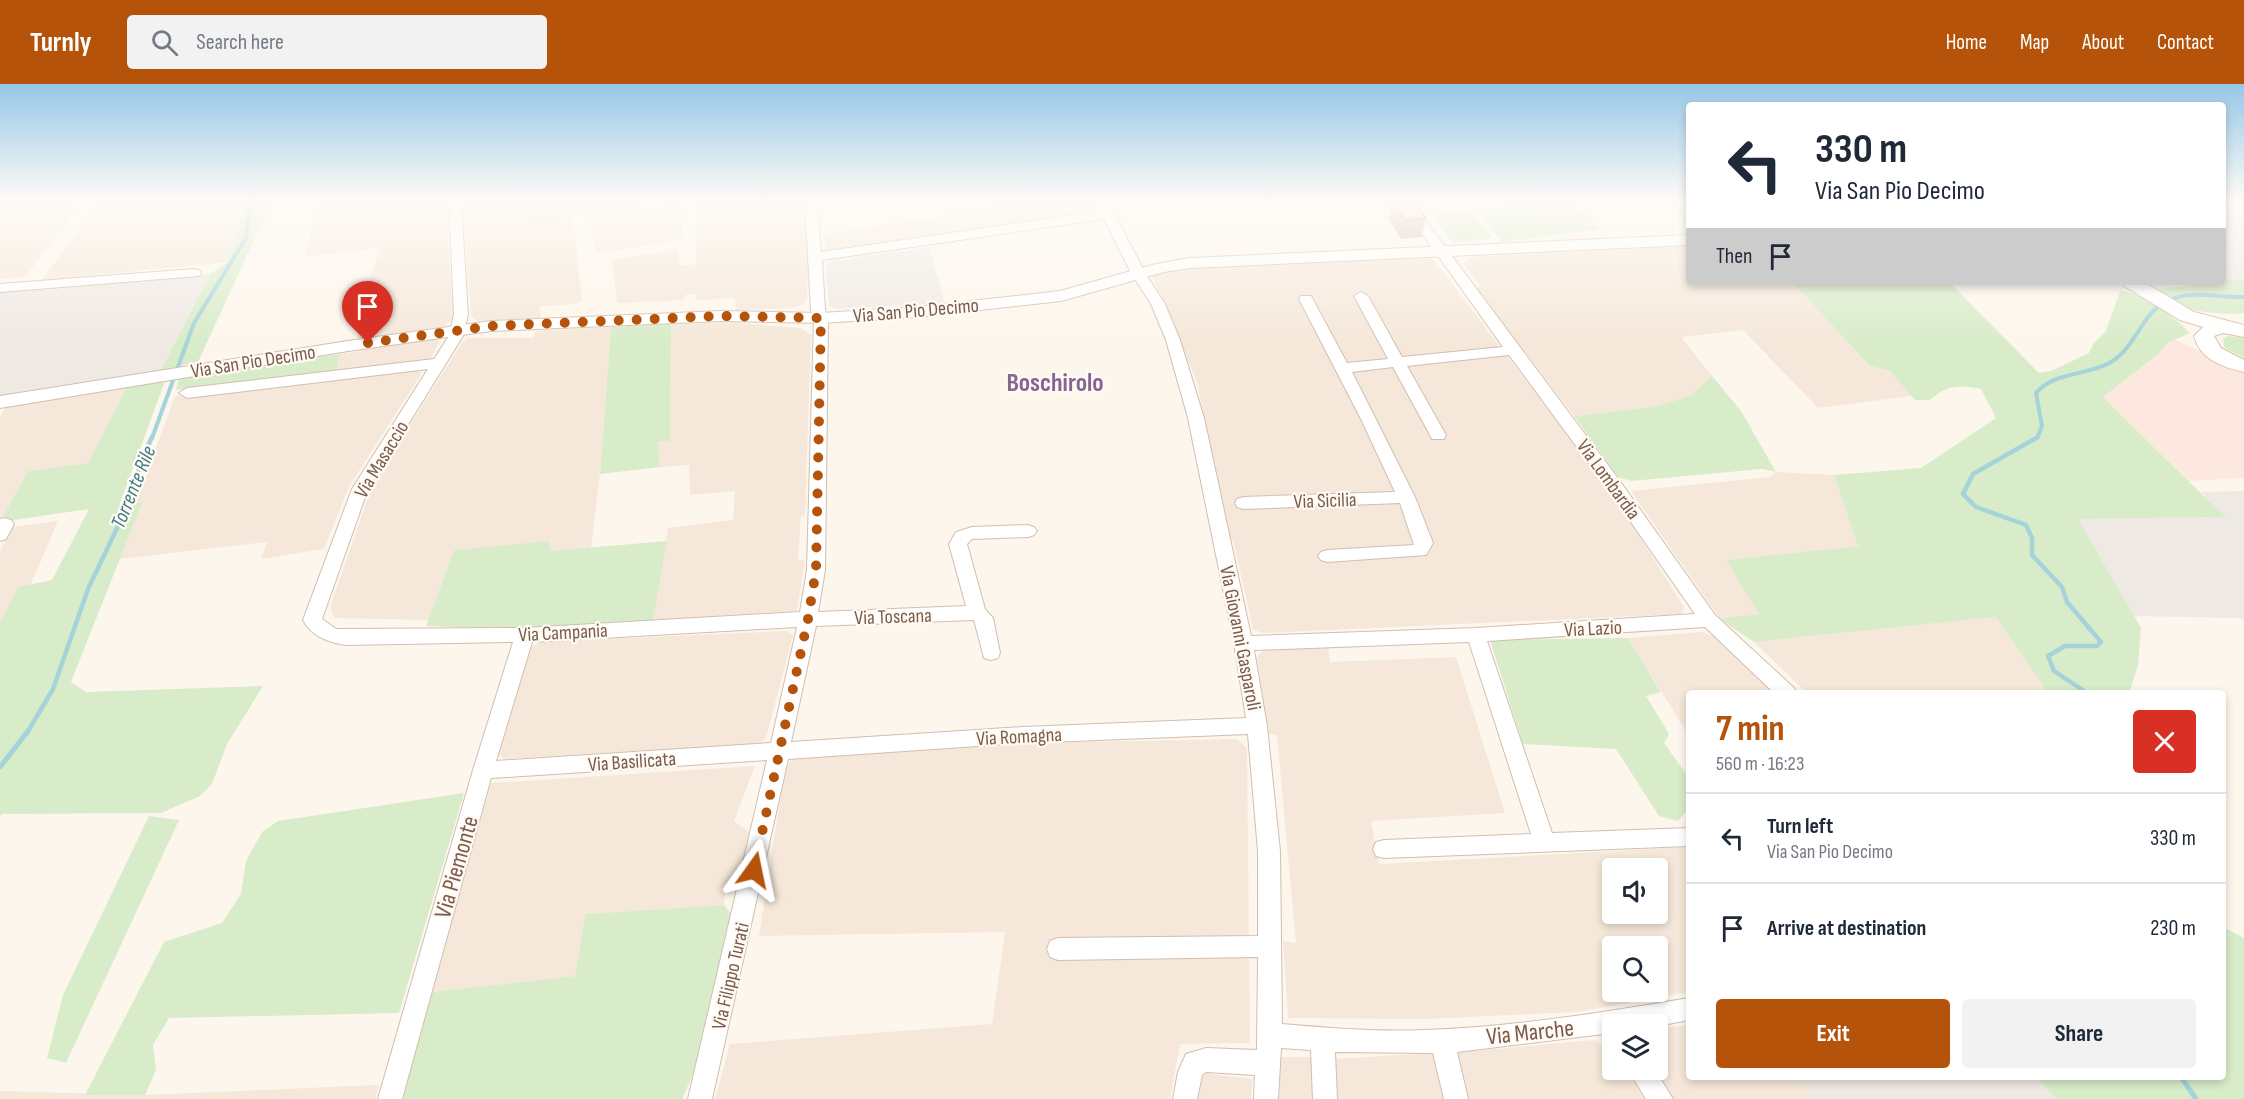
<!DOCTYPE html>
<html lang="en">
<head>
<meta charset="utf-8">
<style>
	body { margin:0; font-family:"Sofia Sans Condensed",sans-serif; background:#f2f2f3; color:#1f2937; height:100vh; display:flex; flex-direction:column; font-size:22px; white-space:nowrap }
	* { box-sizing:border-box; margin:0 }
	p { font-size:20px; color:#747a83 }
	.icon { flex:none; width:33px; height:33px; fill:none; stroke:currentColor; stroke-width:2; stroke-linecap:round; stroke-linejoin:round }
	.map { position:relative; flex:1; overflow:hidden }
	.details { position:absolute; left:1686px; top:606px; width:540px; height:390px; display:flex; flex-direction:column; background:#fff; border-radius:6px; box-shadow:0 3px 9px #0003 }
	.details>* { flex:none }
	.top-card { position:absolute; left:1686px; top:18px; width:540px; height:183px; border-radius:6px; box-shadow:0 3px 9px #0003; background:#fff; color:#1f2937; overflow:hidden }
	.controls { position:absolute; left:1602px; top:774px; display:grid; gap:12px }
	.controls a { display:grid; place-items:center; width:66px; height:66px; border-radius:6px; background:#fff; box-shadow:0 3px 9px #0003; font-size:30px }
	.pin { position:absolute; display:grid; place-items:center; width:51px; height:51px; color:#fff; margin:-62px -26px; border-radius:50% 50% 50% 0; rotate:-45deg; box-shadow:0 0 6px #0007 }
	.pin .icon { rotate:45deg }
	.me { position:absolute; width:66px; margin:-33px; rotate:12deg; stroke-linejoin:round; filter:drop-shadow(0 0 4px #0008) }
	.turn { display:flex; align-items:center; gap:21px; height:126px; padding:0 30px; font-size:27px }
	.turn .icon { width:78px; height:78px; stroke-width:2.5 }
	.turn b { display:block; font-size:42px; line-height:51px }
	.then { display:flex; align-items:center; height:57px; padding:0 30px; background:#0003; gap:12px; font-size:22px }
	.round { display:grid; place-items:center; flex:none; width:63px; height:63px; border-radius:6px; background:#f2f2f3 }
	.headline { display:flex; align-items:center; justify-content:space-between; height:102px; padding:0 30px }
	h1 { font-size:36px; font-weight:700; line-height:45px; color:#b45309 }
	.action { display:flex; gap:12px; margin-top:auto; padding:12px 30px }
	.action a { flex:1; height:69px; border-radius:6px; background:#b45309; color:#fff; font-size:24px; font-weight:700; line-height:69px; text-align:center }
	.action a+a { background:#f2f2f3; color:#1f2937 }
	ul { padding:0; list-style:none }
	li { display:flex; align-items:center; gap:18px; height:90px; padding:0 30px; border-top:2px solid #e0e1e3 }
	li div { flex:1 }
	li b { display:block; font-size:22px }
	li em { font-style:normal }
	header { display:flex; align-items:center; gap:36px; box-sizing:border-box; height:84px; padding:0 30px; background:#b45309; color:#fff }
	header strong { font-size:28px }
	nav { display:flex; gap:33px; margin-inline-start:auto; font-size:21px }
	.search { width:420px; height:54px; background:#f2f2f3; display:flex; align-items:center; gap:15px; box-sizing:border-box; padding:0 21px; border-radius:6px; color:#747a83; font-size:22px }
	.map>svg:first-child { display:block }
	.residential { fill:#f5e8da; fill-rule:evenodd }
	.commercial { fill:#fde8e0 }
	.industrial { fill:#efe9e4 }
	.green { fill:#d8ecc9 }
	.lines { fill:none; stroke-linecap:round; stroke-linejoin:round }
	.stream-far2 { stroke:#a5d3da; stroke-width:4 }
	.stream-far1 { stroke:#a5d3da; stroke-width:4.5 }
	.stream { stroke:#a5d3da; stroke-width:5 }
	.minor-casing { stroke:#d1beb0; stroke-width:2 }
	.tertiary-casing { stroke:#d1beb0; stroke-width:2 }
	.secondary-casing { stroke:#d6c0b0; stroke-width:2 }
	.minor { fill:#fff; fill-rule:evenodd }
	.tertiary { fill:#fff; fill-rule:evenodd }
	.secondary { fill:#fff; fill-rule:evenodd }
	.wall { fill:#d1b7a8 }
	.building { fill:#f3d5c3; stroke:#aa9588; stroke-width:1.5 }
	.route { stroke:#b45309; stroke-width:10; stroke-dasharray:0 18 }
	.labels { text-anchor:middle; stroke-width:4.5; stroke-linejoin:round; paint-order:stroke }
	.street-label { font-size:20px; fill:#7a5c4d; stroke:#fffaf3 }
	.water-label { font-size:21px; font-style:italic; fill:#437c86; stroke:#fffaf3 }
	.near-street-label { font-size:24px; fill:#7a5c4d; stroke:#fffaf3 }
	.district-label { font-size:26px; font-weight:bold; fill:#846695; stroke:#fffaf3 }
</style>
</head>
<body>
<header>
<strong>Turnly</strong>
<div class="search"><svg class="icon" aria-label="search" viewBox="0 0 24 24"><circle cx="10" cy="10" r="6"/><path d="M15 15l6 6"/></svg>Search here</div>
<nav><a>Home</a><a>Map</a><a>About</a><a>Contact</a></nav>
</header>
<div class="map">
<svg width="2244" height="1015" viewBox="0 0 2244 1015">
	<rect width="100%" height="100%" fill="#fdf6ec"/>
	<g class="residential">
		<path d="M76,117L70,125L75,128L25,193L0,195V118Z"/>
		<path d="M99,117H247L228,178L42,196Z"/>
		<path d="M463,117H531V136L573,131L582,216L576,220L540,222L541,234L477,237L471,232Z"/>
		<path d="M696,117H803L806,133L808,171L807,215L802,221L794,224L736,226L735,214L697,216L696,210L685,211L684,216L617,219L612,176L677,165L680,182L696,180Z"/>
		<path d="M991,117H1094L1098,126L830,168L825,166V150L993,124Z"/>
		<path d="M446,119L453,235L444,242L361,255L357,253L378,201L367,202L381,164L306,172L314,136Z"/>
		<path d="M682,119V152L677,156L602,169L595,168L590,129Z"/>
		<path d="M1689,162V198H1792L1870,282L1890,287L1912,312L1818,324L1743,246L1681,253L1712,292L1690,312L1653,323L1574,332L1476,204L1481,203L1464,181L1469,173Z"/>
		<path d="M1429,174L1434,176L1618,418L1684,523L1682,530L1262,549L1253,545L1233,456H1227L1197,298L1152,191L1155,187L1237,181Z"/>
		<path d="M737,239L801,244L811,251L805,431L801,432L798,476H805L797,527L653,536L668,444L733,436L735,407L690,411L689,381L660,383L658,357L670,358L671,240Z"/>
		<path d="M611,243L600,390L591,464L550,467L549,458L454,466L428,536L334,534L330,523L373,399L462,259L467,254H533L536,247Z"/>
		<path d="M435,255L439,258L431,274L426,277L336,289L340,270Z"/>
		<path d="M416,286L422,289L350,401L324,465L261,475L267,458L119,475L142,420L136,419L175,312Z"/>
		<path d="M127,303L88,379L28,387L0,438V333L8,320Z"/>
		<path d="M1776,388L1834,391L1858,462L1727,476L1760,531L1720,535L1631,407L1770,393Z"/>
		<path d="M58,437L31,500L18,503L0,538V467L12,443Z"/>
		<path d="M1996,533L2048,609H1807L1754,558Z"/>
		<path d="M786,547L793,551L766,654L758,660L504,675L499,670L527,566L540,558Z"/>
		<path d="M1702,548L1718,554L1775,609H1689V652L1628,554Z"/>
		<path d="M1328,563L1330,578L1456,573L1505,729L1371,737L1379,780L1689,763V908L1576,928L1427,935L1288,934L1283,857L1296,859L1277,651L1269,650L1257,573L1262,567ZM1612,784H1658V830H1612ZM1612,862H1658V908H1612Z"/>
		<path d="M1237,655L1247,664L1250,959L1180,960L1170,1015H715L730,960L992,940L1005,848L759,852L785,684L794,673L1074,658Z"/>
		<path d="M755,682L734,737L752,750L738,798L726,805L724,821L585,830L575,892L430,908L491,699Z"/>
		<path d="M1689,941V993H1800L1811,1015H1671L1651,986H1658V944Z"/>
		<path d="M1595,956L1612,970V986H1624L1645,1015H1465L1455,974L1460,968Z"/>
		<path d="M1436,969L1447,1015H1334L1332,975Z"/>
		<path d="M1281,973H1315L1318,1015H1279Z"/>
		<path d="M1201,989L1253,995L1251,1015H1197Z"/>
		<path d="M379,1001L375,1015H0V1007L145,1011Z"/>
	</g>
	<path class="commercial" d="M2174,255L2244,287V394L2189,397L2103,313Z"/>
	<g class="industrial">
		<path d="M319,117H447L446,119L314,136Z"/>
		<path d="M2223,117H2244V195L2223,198Z"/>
		<path d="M929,163L945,219L837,225L829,222L826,182L832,177Z"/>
		<path d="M210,190L161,286L0,312V209Z"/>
		<path d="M2244,407V536L2239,534L2134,532L2078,435L2224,433L2201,408Z"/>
		<path d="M1800,993H2036L2056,1015H1811Z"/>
	</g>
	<g class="green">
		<path d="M247,117H272L198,278L161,286L210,190L228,178Z"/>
		<path d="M531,117H637V124L531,136Z"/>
		<path d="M1557,117H1575L1600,145L1502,158L1478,126Z"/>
		<path d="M1471,127L1492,154L1453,159L1433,131Z"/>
		<path d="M2244,195V229C2218,231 2175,229 2160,205Z"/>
		<path d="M1792,198H1949L2039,289L2051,287L2089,269L2094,259L2106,247L2120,207C2146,209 2172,231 2190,249L2169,258L2157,271L2103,313L2225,433L2078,435L2141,544L2138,581L2129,609H2048L1996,533L1754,558L1720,535L1759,530L1726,476L1858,462L1834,391L1921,384L1996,334L1981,305C1959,301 1948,300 1930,316H1915L1890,287L1870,282Z"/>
		<path d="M671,240L670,358L658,357L660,383L600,390L611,243Z"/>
		<path d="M2228,252L2244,254V274L2224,263L2223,254Z"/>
		<path d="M340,270L336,289L176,306L179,294Z"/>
		<path d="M1712,292L1741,327L1776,388L1762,385L1631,397L1618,393L1574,332L1653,323L1690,312Z"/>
		<path d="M165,297L120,419H142L71,598L86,608L263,602L227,660L212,700L200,712L161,729L2,730L0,732V538L18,503L52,496L89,425L0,438L28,387L88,379L127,303Z"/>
		<path d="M549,457L550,467L667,457L653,536L508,545L426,542L454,466Z"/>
		<path d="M1628,554L1661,608L1646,612L1669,650L1664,659L1689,694V724L1678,737L1659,732L1616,665L1523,660L1490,556Z"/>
		<path d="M464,709L399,929L169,934L153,961L156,986L145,1011H85L164,858L222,839L241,810L246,777L262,748L278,737Z"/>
		<path d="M149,732L179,736L66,979L47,974L63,911Z"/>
		<path d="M724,821L733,832L697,981L682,1015H402L430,908L575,892L585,830Z"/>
		<path d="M2223,843L2244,854V1015H2056L2036,993H2223Z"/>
	</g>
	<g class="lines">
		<g class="stream-far2">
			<path d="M152,354L194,239L246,154L250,117"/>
			<path d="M2037,354L2042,342L2036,309C2055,287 2088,292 2111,278C2139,261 2142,223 2175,214C2197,207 2221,214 2244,213"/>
		</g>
		<g class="stream-far1">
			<path d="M2038,353L1973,390L1963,410L1976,423L2026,441L2032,454V471L2062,503L2067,518L2101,558L2097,562H2065L2048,572L2054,587L2087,609"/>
			<path d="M27,649L53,605L88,505L129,419L142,375L152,353"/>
		</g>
		<g class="stream">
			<path d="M0,683L28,647"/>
			<path d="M2181,993L2196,1015"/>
		</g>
		<defs>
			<g id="minor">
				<path d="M449,117H461L468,231L463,252L368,405L322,535L336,545L525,544L800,528L807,486L814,234L811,226L805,117H817L821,168L1101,127L1096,117H1108L1145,189L1165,220L1180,256L1204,334L1251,552L1476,544L1695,530L1610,408L1509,271L1407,282L1446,351L1444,355H1432L1430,351L1393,283L1352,288L1415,413L1433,459L1426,471L1327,478L1321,476L1318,472L1321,468L1327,466L1414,461L1400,419L1243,425L1237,423L1235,419L1237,415L1243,413L1395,408L1361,335L1299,215L1301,212H1311L1347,279L1388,275L1354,212L1361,208L1368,212L1402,273L1503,263L1399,117H1411L1622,400L1715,531L1794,604L1797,609H1774L1705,543L1487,557L1552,749L1689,744V762L1384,774L1376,772L1373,765L1376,758L1384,756L1531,750L1469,558L1254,566L1267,642L1280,767L1282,940C1329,944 1376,948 1423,946C1512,943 1601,929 1689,914V936L1658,942L1612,940V949L1457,968L1468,1015H1444L1433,969L1335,968L1337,1015H1313L1311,966L1281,964L1278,1015H1254L1255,991L1206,988L1202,991L1197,1015H1173L1178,988L1186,970L1206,964L1257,966L1258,873L1058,876L1050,873L1047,865L1050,857L1058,854L1258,852V767L1248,650L1023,659L788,675L712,1015H688L767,676L491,694L402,1015H378L473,686L513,558L346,561C328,558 312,553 303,536L352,405L428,285L187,314L179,309L187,304L434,275L449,252L454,231ZM1104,135L1131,189L1151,220L1166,256L1188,334L1234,559L1246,634L1023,643L791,658L816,542L974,536L984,574L991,576L998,574L1000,569L993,534L985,525L967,460L972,455L1028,453L1034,451L1037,447L1034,443L1028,441L972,443L956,448L949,460L966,522L818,528L825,486L828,234L825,226L822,176ZM797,543L771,659L496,677L532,558Z"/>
				<path d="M1672,117H1685L1689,121V133L1684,132Z"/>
				<path d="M194,185L199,186L201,189L199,192L0,208V200Z"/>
				<path d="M5,434L11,436L14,440L6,455L0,457V435Z"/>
				<path d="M1628,986H1655L1673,1015H1646Z"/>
			</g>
			<path id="tertiary" d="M1689,151V161L1190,184L1164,188L1061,217L917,233L821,239L721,237L491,247L348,267L0,324V312L348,257L491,237L721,227L821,229L917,223L1060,207L1156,180L1190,174Z"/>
			<path id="secondary" d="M2122,198H2144L2194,228L2244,241V253L2223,249L2214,252L2221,264L2244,276V288C2223,283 2200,276 2194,252L2203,243L2180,236L2124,202Z"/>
		</defs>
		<use href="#minor" class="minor-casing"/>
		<use href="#tertiary" class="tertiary-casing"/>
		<use href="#secondary" class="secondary-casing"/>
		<use href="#minor" class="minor"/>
		<use href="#tertiary" class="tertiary"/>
		<use href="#secondary" class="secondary"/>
	</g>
	<path class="wall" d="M1391,117H1413L1426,134L1422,153L1401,155L1388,134Z"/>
	<path class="building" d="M1392,117H1413L1426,134L1405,136Z"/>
	<linearGradient id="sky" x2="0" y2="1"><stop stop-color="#97c7e8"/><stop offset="0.45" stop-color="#fefbf6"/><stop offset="1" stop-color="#fefbf6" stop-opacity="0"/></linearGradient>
	<rect width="2244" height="259" fill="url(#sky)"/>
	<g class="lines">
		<path class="route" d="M368,259L491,242L721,232L821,234L816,486L808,535L754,786"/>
	</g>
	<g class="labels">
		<g class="street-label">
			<text transform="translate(916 226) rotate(-5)" y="7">Via San Pio Decimo</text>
			<text transform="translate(253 277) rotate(-9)" y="7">Via San Pio Decimo</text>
			<text transform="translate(381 375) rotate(-59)" y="7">Via Masaccio</text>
			<text transform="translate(1609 395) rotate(54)" y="7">Via Lombardia</text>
			<text transform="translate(1325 416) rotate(-2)" y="7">Via Sicilia</text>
			<text transform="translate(893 532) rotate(-2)" y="7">Via Toscana</text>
			<text transform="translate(1593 544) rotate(-3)" y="7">Via Lazio</text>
			<text transform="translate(563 548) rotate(-3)" y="7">Via Campania</text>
			<text transform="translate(1241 554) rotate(79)" y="7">Via Giovanni Gasparoli</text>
			<text transform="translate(1019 652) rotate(-3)" y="7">Via Romagna</text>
			<text transform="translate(632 677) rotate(-4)" y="7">Via Basilicata</text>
			<text transform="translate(730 892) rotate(-77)" y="7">Via Filippo Turati</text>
		</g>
		<g class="water-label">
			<text transform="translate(133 403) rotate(-68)" y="7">Torrente Rile</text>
		</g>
		<g class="near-street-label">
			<text transform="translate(456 783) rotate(-74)" y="8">Via Piemonte</text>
			<text transform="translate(1530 948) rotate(-6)" y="8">Via Marche</text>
		</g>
		<g class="district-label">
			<text x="1055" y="307">Boschirolo</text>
		</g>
	</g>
</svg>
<div class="controls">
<a><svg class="icon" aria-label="sound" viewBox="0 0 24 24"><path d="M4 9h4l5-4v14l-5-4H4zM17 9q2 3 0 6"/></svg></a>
<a><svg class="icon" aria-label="search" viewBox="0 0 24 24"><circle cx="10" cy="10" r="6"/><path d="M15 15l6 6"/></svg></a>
<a><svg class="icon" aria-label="layers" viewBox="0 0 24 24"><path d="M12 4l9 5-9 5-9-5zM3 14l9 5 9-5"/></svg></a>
</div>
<div class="pin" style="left:368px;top:259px;background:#d93025"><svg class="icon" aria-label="arrive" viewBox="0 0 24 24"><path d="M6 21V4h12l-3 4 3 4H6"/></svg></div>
<svg class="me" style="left:754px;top:786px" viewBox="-20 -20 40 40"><path d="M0-17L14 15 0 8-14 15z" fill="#b45309" stroke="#fff" stroke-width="4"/></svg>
<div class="top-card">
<div class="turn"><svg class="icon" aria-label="left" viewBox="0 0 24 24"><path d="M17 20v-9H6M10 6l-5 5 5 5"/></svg><div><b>330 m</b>Via San Pio Decimo</div></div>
<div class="then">Then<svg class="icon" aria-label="arrive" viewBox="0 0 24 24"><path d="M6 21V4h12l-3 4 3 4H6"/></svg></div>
</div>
<section class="details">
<div class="headline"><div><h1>7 min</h1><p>560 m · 16:23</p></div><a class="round" style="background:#d93025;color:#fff"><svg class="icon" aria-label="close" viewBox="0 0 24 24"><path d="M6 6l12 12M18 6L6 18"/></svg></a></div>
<ul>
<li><svg class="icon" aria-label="left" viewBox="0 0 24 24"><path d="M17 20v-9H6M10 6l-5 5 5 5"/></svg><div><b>Turn left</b><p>Via San Pio Decimo</p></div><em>330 m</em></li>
<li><svg class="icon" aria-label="arrive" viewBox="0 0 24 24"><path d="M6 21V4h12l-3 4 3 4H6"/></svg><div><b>Arrive at destination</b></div><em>230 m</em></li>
</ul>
<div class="action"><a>Exit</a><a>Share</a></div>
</section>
</div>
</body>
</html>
